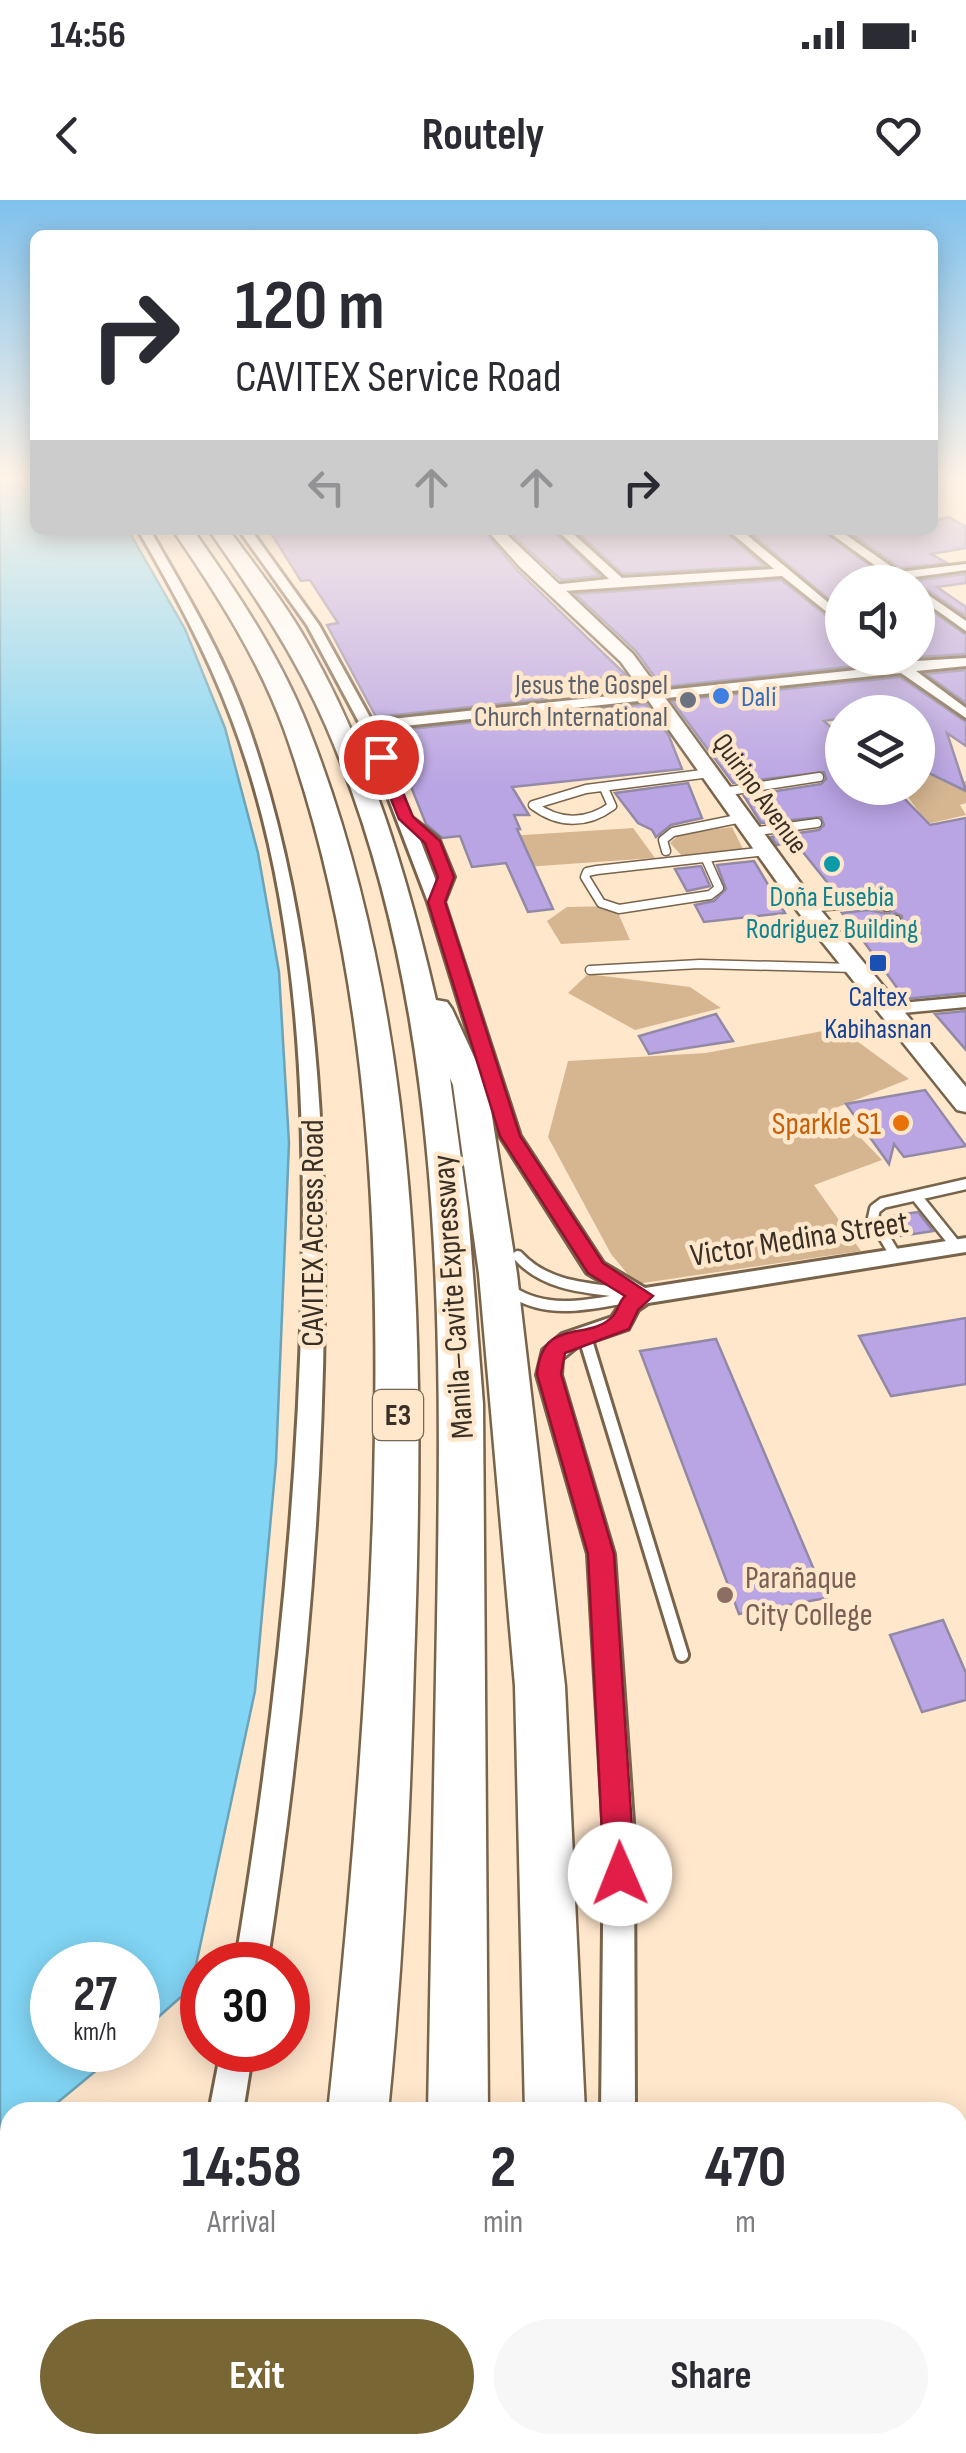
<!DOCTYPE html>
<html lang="en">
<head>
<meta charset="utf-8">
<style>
	body { margin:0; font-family:"Sofia Sans Condensed",sans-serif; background:#f7f7f7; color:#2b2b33; height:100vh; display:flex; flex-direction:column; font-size:38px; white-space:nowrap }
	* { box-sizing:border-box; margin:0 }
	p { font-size:32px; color:#7c7c81 }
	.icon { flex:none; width:55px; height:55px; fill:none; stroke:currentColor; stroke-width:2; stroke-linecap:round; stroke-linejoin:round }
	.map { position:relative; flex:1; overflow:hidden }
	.drawer { position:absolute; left:0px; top:1902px; width:968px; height:352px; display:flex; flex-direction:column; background:#fff; border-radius:30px 30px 0 0; box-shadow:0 5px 25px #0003 }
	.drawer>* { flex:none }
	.guide { position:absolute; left:30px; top:30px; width:908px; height:305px; border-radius:15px; box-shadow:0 5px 25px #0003; background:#fff; color:#2b2b33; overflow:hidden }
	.fabs { position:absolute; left:825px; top:365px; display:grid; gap:20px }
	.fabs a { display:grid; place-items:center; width:110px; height:110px; border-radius:50%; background:#fff; box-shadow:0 5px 25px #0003; font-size:50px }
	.speed { position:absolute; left:30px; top:1742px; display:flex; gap:20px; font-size:50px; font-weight:700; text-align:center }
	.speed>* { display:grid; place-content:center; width:130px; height:130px; border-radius:50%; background:#fff; box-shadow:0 5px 25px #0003; line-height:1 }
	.speed small { font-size:25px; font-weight:400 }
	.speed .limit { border:15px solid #d22; background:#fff; color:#111 }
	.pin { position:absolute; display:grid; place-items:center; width:85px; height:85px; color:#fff; margin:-42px; border:5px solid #fff; border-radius:50%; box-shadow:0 2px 10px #0007 }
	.me { position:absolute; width:110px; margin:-55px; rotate:359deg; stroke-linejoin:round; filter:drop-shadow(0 0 8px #0008) }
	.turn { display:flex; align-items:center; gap:35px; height:210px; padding:0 40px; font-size:45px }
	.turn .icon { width:130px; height:130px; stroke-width:2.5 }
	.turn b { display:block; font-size:70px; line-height:85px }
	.lanes { display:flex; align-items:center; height:95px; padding:0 40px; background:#0003; justify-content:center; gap:50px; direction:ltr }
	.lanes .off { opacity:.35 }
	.eta { display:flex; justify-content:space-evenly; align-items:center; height:170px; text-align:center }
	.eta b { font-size:60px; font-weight:700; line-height:70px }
	.cta { display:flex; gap:20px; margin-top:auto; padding:20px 40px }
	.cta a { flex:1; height:115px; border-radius:60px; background:#796635; color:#fff; font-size:40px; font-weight:700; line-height:115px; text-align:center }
	.cta a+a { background:#f7f7f7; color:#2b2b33 }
	.status { display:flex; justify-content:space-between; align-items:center; height:70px; padding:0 50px; background:#fff; direction:ltr }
	.status svg { height:28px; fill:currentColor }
	header { display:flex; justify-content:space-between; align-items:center; height:130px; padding:0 40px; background:#fff; font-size:45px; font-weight:700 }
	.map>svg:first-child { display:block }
	.green { fill:#d6b691 }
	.water { fill:#82d5f5; stroke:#6ca3b7; stroke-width:2.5 }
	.building { fill:#b9a4e4; stroke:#9289a6; stroke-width:2.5 }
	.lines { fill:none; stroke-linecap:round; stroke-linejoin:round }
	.lane-far4-casing { stroke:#78634b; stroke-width:9 }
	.lane-far3-casing { stroke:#78634b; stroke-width:11 }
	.lane-far2-casing { stroke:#78634b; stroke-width:15 }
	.lane-far1-casing { stroke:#78634b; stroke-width:18 }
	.lane-casing { stroke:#78634b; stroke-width:22 }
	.street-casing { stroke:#78634b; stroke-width:6 }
	.secondary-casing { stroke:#78634b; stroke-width:5 }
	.highway-casing { stroke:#78634b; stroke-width:5 }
	.lane-far4 { stroke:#fff; stroke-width:6 }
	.lane-far3 { stroke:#fff; stroke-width:8 }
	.lane-far2 { stroke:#fff; stroke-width:10 }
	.lane-far1 { stroke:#fff; stroke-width:12 }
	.lane { stroke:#fff; stroke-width:18 }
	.street { fill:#fff; fill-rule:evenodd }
	.secondary { fill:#fff; fill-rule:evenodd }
	.highway { fill:#fff; fill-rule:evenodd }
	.route { fill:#e11d48; stroke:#92132f; stroke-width:2.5 }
	.shop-dot { fill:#3f7fe0; stroke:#ffe7cc; stroke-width:4 }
	.worship-dot { fill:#6b7280; stroke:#ffe7cc; stroke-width:4 }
	.culture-dot { fill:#0f9aa8; stroke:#ffe7cc; stroke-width:4 }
	.transit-dot { fill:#1a4fb4; stroke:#ffe7cc; stroke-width:4 }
	.food-dot { fill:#e8710a; stroke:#ffe7cc; stroke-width:4 }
	.education-dot { fill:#8d6e63; stroke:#ffe7cc; stroke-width:4 }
	.labels { text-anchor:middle; stroke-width:9; stroke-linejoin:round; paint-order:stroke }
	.far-worship-label { font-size:28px; fill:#5b616d; stroke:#ffe7cc; text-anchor:end }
	.far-shop-label { font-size:28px; fill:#366cbe; stroke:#ffe7cc; text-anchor:start }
	.far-street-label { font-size:28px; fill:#382f25; stroke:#ffe7cc }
	.far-culture-label { font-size:28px; fill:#0d838f; stroke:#ffe7cc }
	.far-transit-label { font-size:28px; fill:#164399; stroke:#ffe7cc }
	.shield { fill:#ffe7cc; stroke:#746657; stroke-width:2.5 }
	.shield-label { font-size:30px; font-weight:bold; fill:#382f25 }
	.food-label { font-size:32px; fill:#c56008; stroke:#ffe7cc; text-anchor:end }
	.street-label { font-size:32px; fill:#382f25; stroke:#ffe7cc }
	.education-label { font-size:32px; fill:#785e54; stroke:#ffe7cc; text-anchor:start }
</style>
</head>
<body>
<div class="status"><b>14:56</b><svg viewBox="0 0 49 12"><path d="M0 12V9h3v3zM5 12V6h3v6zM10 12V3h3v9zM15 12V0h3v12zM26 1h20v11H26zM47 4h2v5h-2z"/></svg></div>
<header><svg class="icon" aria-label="back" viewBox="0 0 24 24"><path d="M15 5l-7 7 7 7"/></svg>Routely<svg class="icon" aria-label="heart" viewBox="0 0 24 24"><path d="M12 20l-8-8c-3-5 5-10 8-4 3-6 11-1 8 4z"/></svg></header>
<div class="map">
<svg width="966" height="2253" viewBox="0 0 966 2253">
	<rect width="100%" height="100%" fill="#ffe7cc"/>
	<g class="green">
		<path d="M926,573L951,585L966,581V603L960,605L966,615L927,624L902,588H918V578Z"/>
		<path d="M732,627L744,651L683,657L670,643L680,634Z"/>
		<path d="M633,628L655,658L510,668L508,636Z"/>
		<path d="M615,706L630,740L561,744L547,721L567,707Z"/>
		<path d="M588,774L690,787L721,808L635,830L568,793Z"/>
		<path d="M839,828L909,879L833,909L882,960L814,985L861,1051L636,1084L611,1054L548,937L568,861L706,853Z"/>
	</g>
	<path class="water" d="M0,275H35V330H128L185,429L225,528L258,653L279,772L289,943L276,1262L255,1491L191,1788L138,1835V1765H52V1850H121L46,1912H10V1940L0,1948Z"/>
	<g class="building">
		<path d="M949,317L966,327V348L931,354L947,363L900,368L846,330H932V321Z"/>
		<path d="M269,330H483L517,370L626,475L547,485L541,492L546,499L376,517L327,425L338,423L310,380L301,381Z"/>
		<path d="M507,330H553L600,376L561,380Z"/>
		<path d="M575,330H724L764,366L623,374Z"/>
		<path d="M747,330H822L892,382H842V410Z"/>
		<path d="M966,374V383L937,387L966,407V416L914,381Z"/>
		<path d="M781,380L842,428V458H869L874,462L897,458H912L893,462L662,487L636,451L575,394Z"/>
		<path d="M918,401L966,435V454L918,457Z"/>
		<path d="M966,470V503L926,474Z"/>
		<path d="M900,477L966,522V546L947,533L966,591L918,568V512H842V518L824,521L842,537V588H894L930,625L966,618V793L905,799L862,739L901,730L902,716L895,713L889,718L852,726L842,713L868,710L888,714L894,710L893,703L870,695L839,697L794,641L777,645L771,637L819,630L824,625L821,617L761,623L744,596L821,584L826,579L824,572L733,583L672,501Z"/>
		<path d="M646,504L669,536L682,569L512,587L529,615H514L520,629H517L553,709L528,712L506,663L472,667L460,636L442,638L426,624L410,584L402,585L381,532Z"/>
		<path d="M688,583L702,618L671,625L656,637L652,630L638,623L615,593Z"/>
		<path d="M754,661L785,713L704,722L695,705L714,701L726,689L717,665Z"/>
		<path d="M701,666L710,686L687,691L675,669Z"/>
		<path d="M966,811V850L935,814Z"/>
		<path d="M716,814L733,841L649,854L639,836Z"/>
		<path d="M925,890L966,946L904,957L894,944L889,964L846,904Z"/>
		<path d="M918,1012L933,1031L901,1036L890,1016Z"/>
		<path d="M966,1118V1184L891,1196L859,1136Z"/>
		<path d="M716,1139L826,1398L739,1414L640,1151Z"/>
		<path d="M943,1420L966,1473V1500L922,1512L890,1435Z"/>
	</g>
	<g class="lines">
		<defs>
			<path id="lane-far4" d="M548,492L643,480"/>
			<g id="lane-far3">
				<path d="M548,492L554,491"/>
				<path d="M604,588L612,606C586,625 558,624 533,605L586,589L710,573"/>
				<path d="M723,592L819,577"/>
				<path d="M751,632L817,623"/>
				<path d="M666,651L663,640L673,632L742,618"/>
				<path d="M706,659L719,688L710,695L619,709L601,703L585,677L587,672L597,670L766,651"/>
				<path d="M807,708L869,702L887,707"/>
				<path d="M830,738L897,724L896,720"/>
				<path d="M590,770L700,764L854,768"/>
			</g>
			<g id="lane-far2">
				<path d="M891,809L966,802"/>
				<path d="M916,996L957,1047"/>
				<path d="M895,1055L873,1018L875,1009L883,1003L966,984"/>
				<path d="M518,1056C546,1087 588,1088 628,1093"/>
				<path d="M511,1091C550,1117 595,1103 638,1096"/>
				<path d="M585,1136L588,1146"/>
			</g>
			<path id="lane-far1" d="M587,1144L682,1455"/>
			<path id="lane" d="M0,2223L10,2222"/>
			<g id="street">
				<path d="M138,330H150C186,393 224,456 248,525C314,715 326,913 324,1112C322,1331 300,1549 267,1765H235C272,1543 297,1320 302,1095C306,904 300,701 232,520C207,453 174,392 138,330Z"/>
				<path d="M239,330H251L319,425L372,521L894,466L900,462L966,458V466L916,471L966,508V518L901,473L376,529L411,617L438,638L454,677L444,702L520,936L603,1063L645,1088L966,1038V1052L648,1103L638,1110L628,1129L578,1146L562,1159L561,1175L614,1354L634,1636L635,1912H601L604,1636L588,1354L537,1175L543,1150L562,1134L612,1117L626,1096L587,1073L500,936L428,702L361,526L307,425ZM419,637L426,643L438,677L436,681Z"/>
				<path d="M557,330H569L622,378L774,369L728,330H741L842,414V424L782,376L549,392V386L553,385L609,379Z"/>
				<path d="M826,330H839L899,372L966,364V370L907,378L911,382H898Z"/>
				<path d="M918,388L966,421V431L918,397Z"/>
				<path d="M221,1850H253L243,1912H209Z"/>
				<path d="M102,2245H140L137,2253H99Z"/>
				<path d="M618,2245H656L657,2253H619Z"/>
			</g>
			<path id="secondary" d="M487,330H502L633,454L815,703L966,887V912L957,910L799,713L621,462L520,367Z"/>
			<g id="highway">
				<path d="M173,330H193C237,392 280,456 308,527C424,822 425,1152 414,1464C410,1613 403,1764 388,1912H328C349,1715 366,1517 373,1318C381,1054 374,781 284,529C258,458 216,393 173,330Z"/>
				<path d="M209,330H229C256,367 285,403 307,442C371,554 407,675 436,800L447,802L452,809L487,885L517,1074L565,1486L585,1912H525L515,1486L479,1074L453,885L450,878L468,1011L483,1204L488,1912H428C431,1748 434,1585 437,1421C442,1126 446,803 326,526C295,455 253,393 209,330Z"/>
				<rect x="291" y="2245" width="68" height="8"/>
				<path d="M407,2245H475L474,2253H406Z"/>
				<rect x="520" y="2245" width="68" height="8"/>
			</g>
		</defs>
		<use href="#lane-far4" class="lane-far4-casing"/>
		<use href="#lane-far3" class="lane-far3-casing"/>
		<use href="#lane-far2" class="lane-far2-casing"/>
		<use href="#lane-far1" class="lane-far1-casing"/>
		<use href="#lane" class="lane-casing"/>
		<use href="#street" class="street-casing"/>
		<use href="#secondary" class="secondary-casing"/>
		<use href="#highway" class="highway-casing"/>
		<use href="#lane-far4" class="lane-far4"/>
		<use href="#lane-far3" class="lane-far3"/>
		<use href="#lane-far2" class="lane-far2"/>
		<use href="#lane-far1" class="lane-far1"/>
		<use href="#lane" class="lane"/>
		<use href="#street" class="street"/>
		<use href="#secondary" class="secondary"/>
		<use href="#highway" class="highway"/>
	</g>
	<linearGradient id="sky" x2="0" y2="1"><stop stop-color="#7fc1ed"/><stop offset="0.47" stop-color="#fff4e8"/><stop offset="1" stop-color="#fff4e8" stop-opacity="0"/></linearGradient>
	<rect width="966" height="590" fill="url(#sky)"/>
	<path class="route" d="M376,554H386L413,617L440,641L454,677L445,702L520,936L603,1063L653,1096L638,1110L629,1129L565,1153L561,1174L614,1354L635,1674L630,1685L620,1689L609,1685L604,1674L588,1354L537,1174C543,1115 588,1143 613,1116C618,1110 619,1102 625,1096L588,1073L500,936L428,702L438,677L425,643L399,619L374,557Z"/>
	<circle class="shop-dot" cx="721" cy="496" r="10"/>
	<circle class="worship-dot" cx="688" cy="500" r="10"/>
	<circle class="culture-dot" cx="832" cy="664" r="10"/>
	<rect class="transit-dot" x="868" y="753" width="20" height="20" rx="5"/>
	<circle class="food-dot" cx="901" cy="923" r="10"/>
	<circle class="education-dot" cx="725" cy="1395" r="10"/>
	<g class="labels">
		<g class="far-worship-label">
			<text x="668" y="494">Jesus the Gospel<tspan x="668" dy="32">Church International</tspan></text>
		</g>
		<g class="far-shop-label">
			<text x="741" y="506">Dali</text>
		</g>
		<g class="far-street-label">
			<text transform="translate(761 593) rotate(54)" y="10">Quirino Avenue</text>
		</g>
		<g class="far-culture-label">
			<text x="832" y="706">Doña Eusebia<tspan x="832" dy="32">Rodriguez Building</tspan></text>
		</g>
		<g class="far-transit-label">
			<text x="878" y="806">Caltex<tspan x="878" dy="32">Kabihasnan</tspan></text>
		</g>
		<rect class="shield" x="373" y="1190" width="50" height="50" rx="8"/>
		<g class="shield-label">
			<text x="398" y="1225">E3</text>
		</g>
		<g class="food-label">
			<text x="881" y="934">Sparkle S1</text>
		</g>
		<g class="street-label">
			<text transform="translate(312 1033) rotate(-90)" y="11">CAVITEX Access Road</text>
			<text transform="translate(799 1038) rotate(-9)" y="11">Victor Medina Street</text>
			<text transform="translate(452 1097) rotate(-94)" y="11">Manila–Cavite Expressway</text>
		</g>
		<g class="education-label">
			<text x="745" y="1388">Parañaque<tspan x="745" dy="37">City College</tspan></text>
		</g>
	</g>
</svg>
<div class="fabs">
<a><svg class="icon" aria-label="sound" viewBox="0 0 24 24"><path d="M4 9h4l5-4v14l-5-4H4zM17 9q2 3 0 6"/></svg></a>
<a><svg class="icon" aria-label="layers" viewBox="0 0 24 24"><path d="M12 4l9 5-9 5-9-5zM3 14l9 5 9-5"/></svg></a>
</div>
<div class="speed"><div>27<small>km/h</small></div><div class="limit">30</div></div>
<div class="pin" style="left:381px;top:557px;background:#d93025"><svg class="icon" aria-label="arrive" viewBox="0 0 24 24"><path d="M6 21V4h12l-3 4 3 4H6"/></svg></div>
<svg class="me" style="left:620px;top:1674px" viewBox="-20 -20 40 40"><circle r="19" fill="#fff"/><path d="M0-13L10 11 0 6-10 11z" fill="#e11d48"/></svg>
<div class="guide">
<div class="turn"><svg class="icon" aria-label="right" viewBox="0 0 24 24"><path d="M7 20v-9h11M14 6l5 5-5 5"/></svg><div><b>120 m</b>CAVITEX Service Road</div></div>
<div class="lanes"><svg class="icon off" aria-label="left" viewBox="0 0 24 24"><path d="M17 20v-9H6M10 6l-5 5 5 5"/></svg><svg class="icon off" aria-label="ahead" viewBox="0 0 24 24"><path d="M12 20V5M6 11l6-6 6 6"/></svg><svg class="icon off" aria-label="ahead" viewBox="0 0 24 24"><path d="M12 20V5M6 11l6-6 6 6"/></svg><svg class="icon" aria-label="right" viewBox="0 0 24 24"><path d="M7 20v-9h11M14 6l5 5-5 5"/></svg></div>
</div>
<section class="drawer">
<div class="eta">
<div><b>14:58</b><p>Arrival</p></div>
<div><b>2</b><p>min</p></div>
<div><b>470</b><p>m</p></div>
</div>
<div class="cta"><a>Exit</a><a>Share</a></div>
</section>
</div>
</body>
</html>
